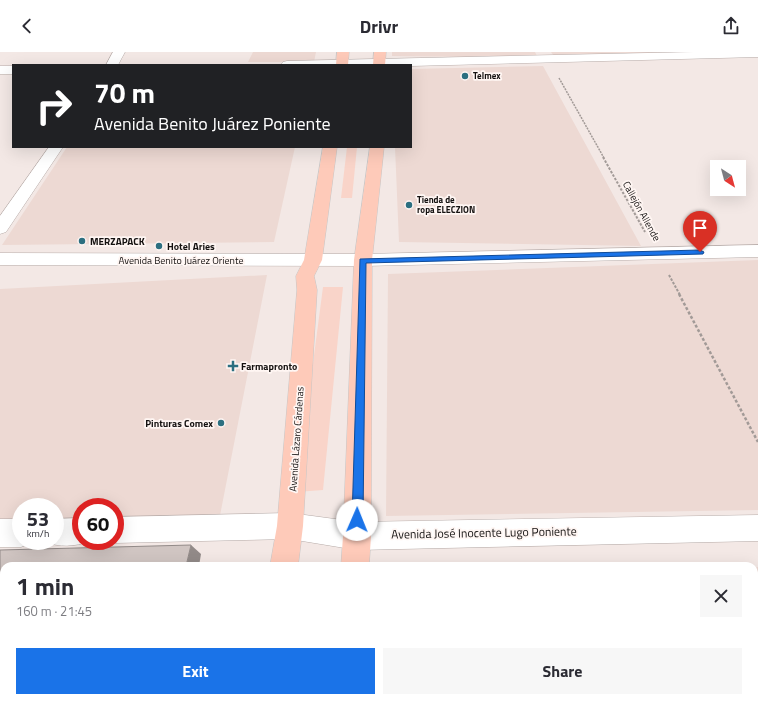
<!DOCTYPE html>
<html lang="en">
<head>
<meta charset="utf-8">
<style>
	body { margin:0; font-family:"Titillium Web",sans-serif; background:#f7f7f7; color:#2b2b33; height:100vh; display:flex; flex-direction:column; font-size:15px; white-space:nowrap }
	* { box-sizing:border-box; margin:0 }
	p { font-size:13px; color:#7c7c81 }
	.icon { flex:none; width:22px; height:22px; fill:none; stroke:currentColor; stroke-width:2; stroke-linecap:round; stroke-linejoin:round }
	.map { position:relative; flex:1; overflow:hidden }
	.sheet { position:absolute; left:0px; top:510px; width:758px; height:140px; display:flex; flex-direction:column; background:#fff; border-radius:12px 12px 0 0; box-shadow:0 4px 16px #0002 }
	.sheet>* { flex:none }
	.banner { position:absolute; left:12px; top:12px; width:400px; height:84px; border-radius:0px; box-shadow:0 4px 16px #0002; background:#202124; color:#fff; overflow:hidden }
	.needle { width:26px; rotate:144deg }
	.tools { position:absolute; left:710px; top:108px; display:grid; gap:8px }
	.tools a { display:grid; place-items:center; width:36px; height:36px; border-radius:0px; background:#fff; box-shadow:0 4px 16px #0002; font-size:20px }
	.speed { position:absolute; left:12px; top:446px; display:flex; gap:8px; font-size:20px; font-weight:700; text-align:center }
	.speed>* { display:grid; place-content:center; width:52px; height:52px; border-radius:50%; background:#fff; box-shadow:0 4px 16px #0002; line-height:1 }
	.speed small { font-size:10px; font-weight:400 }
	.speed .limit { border:6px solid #d22; background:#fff; color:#111 }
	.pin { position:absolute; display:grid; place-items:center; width:34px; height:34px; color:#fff; margin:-41px -17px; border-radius:50% 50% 50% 0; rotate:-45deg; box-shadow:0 0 4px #0007 }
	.pin .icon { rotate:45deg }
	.me { position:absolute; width:44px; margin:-22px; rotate:1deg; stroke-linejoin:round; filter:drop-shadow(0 0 3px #0008) }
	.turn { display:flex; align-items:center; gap:14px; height:84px; padding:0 16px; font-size:18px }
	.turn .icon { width:52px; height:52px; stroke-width:2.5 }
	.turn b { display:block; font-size:28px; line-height:34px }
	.round { display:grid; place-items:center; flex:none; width:42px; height:42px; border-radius:0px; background:#f7f7f7 }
	.overview { display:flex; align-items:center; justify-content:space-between; height:68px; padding:0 16px }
	h1 { font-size:24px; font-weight:700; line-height:30px }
	.action { display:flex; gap:8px; margin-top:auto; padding:8px 16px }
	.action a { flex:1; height:46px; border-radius:0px; background:#1a73e8; color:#fff; font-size:16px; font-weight:700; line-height:46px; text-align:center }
	.action a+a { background:#f7f7f7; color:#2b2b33 }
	header { display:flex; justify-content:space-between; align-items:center; height:52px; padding:0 16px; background:#fff; font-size:18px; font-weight:700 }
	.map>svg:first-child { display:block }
	.built { fill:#edd9d3 }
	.green { fill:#f9d4c9 }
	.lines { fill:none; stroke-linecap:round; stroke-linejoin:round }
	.minor-casing { stroke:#b6aba8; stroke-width:1 }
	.major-casing { stroke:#c7c6c6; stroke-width:1 }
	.path-far2 { stroke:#a29a97; stroke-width:1.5; stroke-dasharray:2 1; stroke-linecap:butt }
	.path-far1 { stroke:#a29a97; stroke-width:2; stroke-dasharray:2.5 1.5; stroke-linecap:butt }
	.path { stroke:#a29a97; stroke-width:2.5; stroke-dasharray:3 2; stroke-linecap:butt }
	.minor { fill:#fff; fill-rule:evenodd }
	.major { fill:#fecab9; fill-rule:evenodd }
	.shaded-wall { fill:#928a88 }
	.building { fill:#d0c5c2; stroke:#928a88 }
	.route { fill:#1a73e8; stroke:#114b97 }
	.poi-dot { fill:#2c6f80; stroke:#fff6f3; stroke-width:1.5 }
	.labels { text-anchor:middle; stroke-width:3.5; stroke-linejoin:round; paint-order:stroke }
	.far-poi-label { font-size:9px; font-weight:bold; fill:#141110; stroke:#fff6f3; text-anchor:start }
	.street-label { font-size:10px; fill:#141110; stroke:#fff6f3 }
	.poi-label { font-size:10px; font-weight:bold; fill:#141110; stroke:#fff6f3; text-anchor:start }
	.near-street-label { font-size:12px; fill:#141110; stroke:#fff6f3 }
</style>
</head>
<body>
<header><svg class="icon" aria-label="back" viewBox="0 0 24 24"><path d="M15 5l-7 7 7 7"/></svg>Drivr<svg class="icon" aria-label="share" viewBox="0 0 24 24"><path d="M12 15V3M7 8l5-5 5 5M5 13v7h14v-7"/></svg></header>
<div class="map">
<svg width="758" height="650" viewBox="0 0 758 650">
	<rect width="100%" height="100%" fill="#f3e8e5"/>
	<g class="built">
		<path d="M253,0H316L314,10H248Z"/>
		<path d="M392,0H535L538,6L392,4Z"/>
		<path d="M551,0H680L554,4Z"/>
		<path d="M543,14L641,194L399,190L395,95H411V17Z"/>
		<path d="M67,95H295L274,190L2,193Z"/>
		<path d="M758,208V458L386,464L388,222Z"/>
		<path d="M267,223L215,489L115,481V455H81V479L55,477V455H21V474L0,473V237Z"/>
		<path d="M754,515H758V650H375V646H754Z"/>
	</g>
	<g class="green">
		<path d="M347,95H357L352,146H341Z"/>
		<path d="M323,235H343L323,438L296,440Z"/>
	</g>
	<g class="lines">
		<defs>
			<g id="minor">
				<path d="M113,0H125L118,13H106Z"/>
				<path d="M694,0H758V5L411,14L281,13L283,10L287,9Z"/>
				<rect x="0" y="14" width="13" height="8"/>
				<path d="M49,95H63L6,180L0,182V164Z"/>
				<path d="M758,193V205L363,214L0,213V201L363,202Z"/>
				<path d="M290,461L357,470L758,463V489L357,498L290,487L115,491L109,489H115V465Z"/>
				<path d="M81,466V489H89C76,495 59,495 45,490L55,489V467Z"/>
				<path d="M0,467H21V489H31V491L21,495H0Z"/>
			</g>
			<g id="major">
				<path d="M337,0H349L348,13H336Z"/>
				<path d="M374,0H386L385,13H373Z"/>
				<path d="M323,95H337L322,208L314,224L317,238L303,474L298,514H270L277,474L297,238L296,224L304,208Z"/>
				<path d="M370,95H384L372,208L371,484L369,514H341L343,484L354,208Z"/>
				<path d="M251,646H283L282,650H250Z"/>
				<rect x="329" y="646" width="32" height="4"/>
			</g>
		</defs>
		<use href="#minor" class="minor-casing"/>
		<use href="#major" class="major-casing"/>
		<path class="path-far2" d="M559,26L604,106"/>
		<g class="path-far1">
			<path d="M603,105L645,180"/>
			<path d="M669,223L680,243"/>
		</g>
		<path class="path" d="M679,242L758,390"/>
		<use href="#minor" class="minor"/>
		<use href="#major" class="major"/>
	</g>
	<g class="shaded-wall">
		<path d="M191,493L201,502L199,514H186Z"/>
		<path d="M157,646H171L170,650H156Z"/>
	</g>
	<path class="building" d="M191,493L186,514H4V646H157L156,650H0V498Z"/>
	<path class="route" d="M700,198L704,200L703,202L366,211L363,468L361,472L357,474L353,472L352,468L360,207Z"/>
	<g class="poi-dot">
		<circle cx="465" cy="24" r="4"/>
		<circle cx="409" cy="153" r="4"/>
		<circle cx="82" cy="189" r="4"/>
		<circle cx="159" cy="194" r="4"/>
		<path d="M231 308h4v4h4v4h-4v4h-4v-4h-4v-4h4z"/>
		<circle cx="221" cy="371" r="4"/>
	</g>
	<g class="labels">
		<g class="far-poi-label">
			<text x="473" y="27">Telmex</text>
			<text x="417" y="151">Tienda de<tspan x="417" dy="10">ropa ELECZION</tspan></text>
		</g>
		<g class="street-label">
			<text transform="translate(642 159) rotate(61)" y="4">Callejón Allende</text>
			<text x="181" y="212">Avenida Benito Juárez Oriente</text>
			<text transform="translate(296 387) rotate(-86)" y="4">Avenida Lázaro Cárdenas</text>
		</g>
		<g class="poi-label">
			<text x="90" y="193">MERZAPACK</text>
			<text x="167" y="198">Hotel Aries</text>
			<text x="241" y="318">Farmapronto</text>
			<text x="213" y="375" text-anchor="end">Pinturas Comex</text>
		</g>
		<g class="near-street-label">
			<text transform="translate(484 481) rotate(-1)" y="4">Avenida José Inocente Lugo Poniente</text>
		</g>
	</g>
</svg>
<div class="tools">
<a><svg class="needle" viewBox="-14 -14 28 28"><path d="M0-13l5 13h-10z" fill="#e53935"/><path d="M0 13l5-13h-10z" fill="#7c7c81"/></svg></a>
</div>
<div class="speed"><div>53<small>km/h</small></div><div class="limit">60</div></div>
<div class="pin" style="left:700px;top:200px;background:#d93025"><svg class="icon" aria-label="arrive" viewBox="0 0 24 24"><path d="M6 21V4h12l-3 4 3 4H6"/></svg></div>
<svg class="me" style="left:357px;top:468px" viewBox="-20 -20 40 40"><circle r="19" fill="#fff"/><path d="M0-13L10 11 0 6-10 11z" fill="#1a73e8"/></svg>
<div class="banner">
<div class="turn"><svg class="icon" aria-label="right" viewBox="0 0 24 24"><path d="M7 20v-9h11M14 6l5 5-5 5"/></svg><div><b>70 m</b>Avenida Benito Juárez Poniente</div></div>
</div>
<section class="sheet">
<div class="overview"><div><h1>1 min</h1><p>160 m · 21:45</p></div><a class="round"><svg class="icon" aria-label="close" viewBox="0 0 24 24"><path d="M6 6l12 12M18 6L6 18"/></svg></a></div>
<div class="action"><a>Exit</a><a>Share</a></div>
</section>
</div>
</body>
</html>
